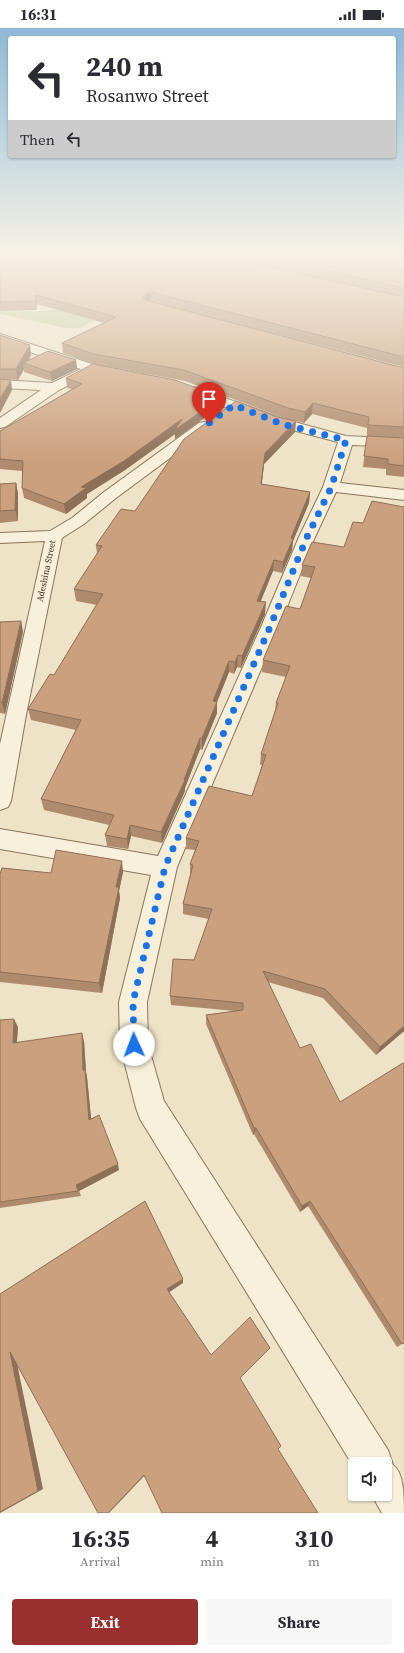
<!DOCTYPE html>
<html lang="en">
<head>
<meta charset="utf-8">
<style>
	body { margin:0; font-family:"Source Serif 4",serif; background:#f7f7f7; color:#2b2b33; height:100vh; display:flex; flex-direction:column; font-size:15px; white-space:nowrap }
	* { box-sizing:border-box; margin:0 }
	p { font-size:13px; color:#7c7c81 }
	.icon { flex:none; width:22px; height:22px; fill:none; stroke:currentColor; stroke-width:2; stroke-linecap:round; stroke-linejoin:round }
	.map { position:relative; height:1485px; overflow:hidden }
	.drawer { display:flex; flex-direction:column; background:#fff; flex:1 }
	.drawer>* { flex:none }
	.top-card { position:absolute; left:8px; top:8px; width:388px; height:122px; border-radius:4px; box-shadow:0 1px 3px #0004; background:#fff; color:#2b2b33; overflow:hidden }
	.fabs { position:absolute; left:348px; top:1429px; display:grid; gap:8px }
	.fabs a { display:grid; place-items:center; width:44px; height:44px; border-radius:4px; background:#fff; box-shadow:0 1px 3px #0004; font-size:20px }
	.pin { position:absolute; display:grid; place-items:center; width:34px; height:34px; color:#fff; margin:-41px -17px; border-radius:50% 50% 50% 0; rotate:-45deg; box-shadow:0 0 4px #0007 }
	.pin .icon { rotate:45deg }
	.me { position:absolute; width:44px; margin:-22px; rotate:358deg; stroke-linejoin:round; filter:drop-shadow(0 0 3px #0008) }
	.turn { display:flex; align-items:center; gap:14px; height:84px; padding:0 12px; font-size:18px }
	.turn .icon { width:52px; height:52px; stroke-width:2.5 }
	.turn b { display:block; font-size:28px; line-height:34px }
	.then { display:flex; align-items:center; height:38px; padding:0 12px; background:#0003; gap:8px; font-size:15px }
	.eta { display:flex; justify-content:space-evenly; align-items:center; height:68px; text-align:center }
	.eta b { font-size:24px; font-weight:700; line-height:28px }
	.button { display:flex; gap:8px; margin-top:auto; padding:8px 12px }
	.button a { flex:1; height:46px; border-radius:4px; background:#97302e; color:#fff; font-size:16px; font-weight:700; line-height:46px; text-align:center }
	.button a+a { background:#f7f7f7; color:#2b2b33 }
	.status { display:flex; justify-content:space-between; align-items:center; height:28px; padding:0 20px; background:#fff; direction:ltr }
	.status svg { height:11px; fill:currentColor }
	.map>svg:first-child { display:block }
	.green { fill:#c5cc9b }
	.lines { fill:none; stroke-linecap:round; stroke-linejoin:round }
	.minor-casing { stroke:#89755d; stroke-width:2 }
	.minor { fill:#f8f0da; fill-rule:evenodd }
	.wall { fill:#af8a6c }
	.shaded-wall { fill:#8e7058 }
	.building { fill:#cba07e; stroke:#8e7058 }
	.route { stroke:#1a73e8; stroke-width:7; stroke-dasharray:0 12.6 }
	.labels { text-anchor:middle; stroke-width:3; stroke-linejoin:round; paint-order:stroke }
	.far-street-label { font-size:9px; fill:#3a2d20; stroke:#f5edd6 }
</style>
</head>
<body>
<div class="status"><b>16:31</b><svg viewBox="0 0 49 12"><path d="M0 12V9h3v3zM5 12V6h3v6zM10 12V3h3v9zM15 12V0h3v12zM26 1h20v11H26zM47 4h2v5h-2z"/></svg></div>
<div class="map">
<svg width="404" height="1485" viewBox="0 0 404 1485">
	<rect width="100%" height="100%" fill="#eee3c7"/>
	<path class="green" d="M68,280H118L80,300H66L0,286V283C23,284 46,284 68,280Z"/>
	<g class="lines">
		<defs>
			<g id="minor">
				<path d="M0,306L95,337L121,342L123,345L121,348L117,349L94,344L59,362L5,399L0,400V390L41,362L0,360V352L52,355L81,341L0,314Z"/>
				<path d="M194,359L287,392L346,408L404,411V419L352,417L340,455L404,462V472L336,464L315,509L279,599L177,839L147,974L148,1017L164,1073L388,1422L393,1437C404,1444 404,1469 404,1485H382L371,1466H385V1436H355V1441L140,1091L136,1080L120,1017L119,974L151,847L0,821V801L158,828L261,599L299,509L323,459L338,414L277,398L189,366L187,363L189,360Z"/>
				<path d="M204,394L209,395L211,398L209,401L116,470L84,496L62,510L26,687L11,773L8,779L0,782V716L45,513L0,515V505L50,503L72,490L104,464L199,395Z"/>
			</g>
		</defs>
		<use href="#minor" class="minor-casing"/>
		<use href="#minor" class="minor"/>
	</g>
	<g class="wall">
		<path d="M0,226L225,229L317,249L215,226H404V339L250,299L404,340V449L386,447V441L363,439L367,408L399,410L367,408V400L312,386L304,395L287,391L185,353L95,336L63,325L62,315L104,295L37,276L36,282L0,283Z"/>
		<path d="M0,307L31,327L29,332H76L77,341L52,353L24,344V341L18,352L0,351Z"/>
		<path d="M66,350L221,369V378L175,411V406L125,442L87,466V470L66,486L24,470L22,460V443L0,441V403L72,361L67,360Z"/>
		<path d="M277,389L296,393L295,404L264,436L262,456L310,464L309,475L293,513L292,522L282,545L273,543L261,573L265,586L241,640L237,639L234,646L229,644L217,674V685L202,722L200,721L185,760V763L162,815L131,808L128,821L107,818L105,807L109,797L44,782L41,771L76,702L31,692L28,681L54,647L97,577L76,573L74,561L97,526L96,517L135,483Z"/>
		<path d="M16,455L18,466V493L0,495V456Z"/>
		<path d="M363,495L404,1003L376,1027L323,970L268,954L402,1316L397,1319L308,1178L300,1184L254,1106L253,1107L206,996V987L235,983L171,977L170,968L194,932L209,891L183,886V876L190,847V836L195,822L186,821V810L252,768L262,737H260L261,726L275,682L276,675L286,649L262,644L263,632L300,581L311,550L301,548L302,537L344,519Z"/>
		<path d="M21,593L23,604L5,686L0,685V594Z"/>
		<path d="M123,844L119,863L120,870L102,965L0,954V846Z"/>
		<path d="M0,992L18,999L17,1014L84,1013L86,1044L87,1049L91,1091L119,1142L79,1163L81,1168L0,1180Z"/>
	</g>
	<g class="shaded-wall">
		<path d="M151,264V274L144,277L143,268Z"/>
		<path d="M36,267L37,276L36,282L35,273Z"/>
		<path d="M30,317L31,327L26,336L23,335L24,341L18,352L16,341Z"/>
		<path d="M76,332L77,341L52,353L50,344Z"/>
		<path d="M11,352L12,362L0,385V371Z"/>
		<path d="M221,369V378L175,411V406L125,442L87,466V470L66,486L64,476L81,459L182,391Z"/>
		<path d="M313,375L312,386L304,395L305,384Z"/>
		<path d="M296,393L295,404L264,436L260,467L261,456L265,425Z"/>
		<path d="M16,455L18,466V493L15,482Z"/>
		<path d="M310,464L309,475L293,513L292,522L282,545L283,534L291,510Z"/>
		<path d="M274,532L273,543L256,584L257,573Z"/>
		<path d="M266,574L265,586L241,640L242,628Z"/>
		<path d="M21,593L23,604L5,686L2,675Z"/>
		<path d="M238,627L237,639L234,646L235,634Z"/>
		<path d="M229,633V644L217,674V685L202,722V710L213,673Z"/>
		<path d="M200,710V721L185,760V763L162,815L161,804L184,752Z"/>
		<path d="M130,797L131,808L128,821L127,811Z"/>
		<path d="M122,833L123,844L119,863L120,870L102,965L99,955L116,859Z"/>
		<path d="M14,991L18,999L16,1023L13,1015Z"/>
		<path d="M404,998V1003L376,1027L380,1019Z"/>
		<path d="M82,1005L84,1013L86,1044L87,1049L92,1099L89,1092L83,1042Z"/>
		<path d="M254,1100H256L254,1106L253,1107Z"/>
		<path d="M118,1136L119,1142L79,1163L81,1168L76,1157Z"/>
		<path d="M310,1173L308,1178L300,1184L302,1178Z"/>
		<path d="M183,1251V1255L168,1265L167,1261Z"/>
		<path d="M10,1324L15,1326L43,1461L0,1485Z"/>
		<path d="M146,1446L109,1485H108L144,1447Z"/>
	</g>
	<g class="building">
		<path d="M0,226H215L225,229L404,269V329L151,264L143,268L145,272L404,340V399L368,397L369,389L313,375L305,384L288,380L184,342L94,326L62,315L116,289L36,267L35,273L0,274Z"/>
		<path d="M254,226H404V260Z"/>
		<path d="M0,307L30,317L16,341H0Z"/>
		<path d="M48,323L76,332L50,344L23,335Z"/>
		<path d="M93,336L175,352L221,369L175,402L182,391L124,433L81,459L86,460L64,476L22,460L23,433L0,431V403L82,356L66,350Z"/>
		<path d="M0,351L11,352L0,371Z"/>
		<path d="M236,373L277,389L296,393L265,425L261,456L310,464L291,510L293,511L283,534L274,532L257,573L266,574L242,628L238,627L235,634L229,633L213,673L217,674L202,710H200L184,752H185L161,804L130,797L127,811L105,807L114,787L41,771L81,692L28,681L50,646L54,647L103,566L74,561L102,518L96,517L121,481L135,483L184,411Z"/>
		<path d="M367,408L404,410V438L388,436V431L364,428Z"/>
		<path d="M16,455L15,482L0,483V456Z"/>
		<path d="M372,473L404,479V998L380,1019L325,961L263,943L300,1020L311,1016L340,1074L403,1035L404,1037V1315L402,1316L310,1173L302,1178L256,1100H254L206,987L243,982V975L170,968L173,931L194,932L212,881L183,876L193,837L190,836L199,813L186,810L209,758L252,768L266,727L261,726L278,675H276L290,638L263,632L286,578L300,581L315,539L302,537L312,514L344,519L353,494L363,495Z"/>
		<path d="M21,593L2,675L0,674V594Z"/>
		<path d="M56,822L122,833L116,859H119L99,955L0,944V846L2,840L51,845Z"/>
		<path d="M14,991L13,1015L82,1005L83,1042H85L89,1092L99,1087L118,1136L76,1157L78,1163L0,1174V992Z"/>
		<path d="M145,1173L183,1251L167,1261L211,1327L250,1289L270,1320L240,1350L281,1418L278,1421L318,1485H162L144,1447L108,1485H98L10,1324L38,1463L0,1484V1266Z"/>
	</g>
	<linearGradient id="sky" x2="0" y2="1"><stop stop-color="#8eb9d6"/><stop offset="0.52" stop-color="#f7f2e6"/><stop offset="1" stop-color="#f7f2e6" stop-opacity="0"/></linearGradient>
	<rect width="404" height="434" fill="url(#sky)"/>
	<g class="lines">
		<path class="route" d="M134,1017L133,974L165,839L270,599L307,509L331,460L346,412L282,396L234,377L209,395"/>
	</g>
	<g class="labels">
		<g class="far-street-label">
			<text transform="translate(46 543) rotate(-78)" y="3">Adeshina Street</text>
		</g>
	</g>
</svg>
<div class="fabs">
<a><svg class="icon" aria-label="sound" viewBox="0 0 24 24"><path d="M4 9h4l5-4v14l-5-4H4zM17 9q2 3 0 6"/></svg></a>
</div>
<div class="pin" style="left:209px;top:395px;background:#d93025"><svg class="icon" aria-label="arrive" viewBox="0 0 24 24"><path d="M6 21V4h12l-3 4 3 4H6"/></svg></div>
<svg class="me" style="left:134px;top:1017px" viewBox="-20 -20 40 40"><circle r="19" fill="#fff"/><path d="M0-13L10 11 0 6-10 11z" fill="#1a73e8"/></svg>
<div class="top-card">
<div class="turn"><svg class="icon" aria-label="left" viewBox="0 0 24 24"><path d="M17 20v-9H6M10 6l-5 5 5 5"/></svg><div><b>240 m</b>Rosanwo Street</div></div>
<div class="then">Then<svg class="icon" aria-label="left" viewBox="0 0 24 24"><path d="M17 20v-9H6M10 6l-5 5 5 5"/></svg></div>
</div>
</div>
<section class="drawer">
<div class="eta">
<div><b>16:35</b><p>Arrival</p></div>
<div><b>4</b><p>min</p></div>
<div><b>310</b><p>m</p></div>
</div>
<div class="button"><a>Exit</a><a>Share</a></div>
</section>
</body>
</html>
